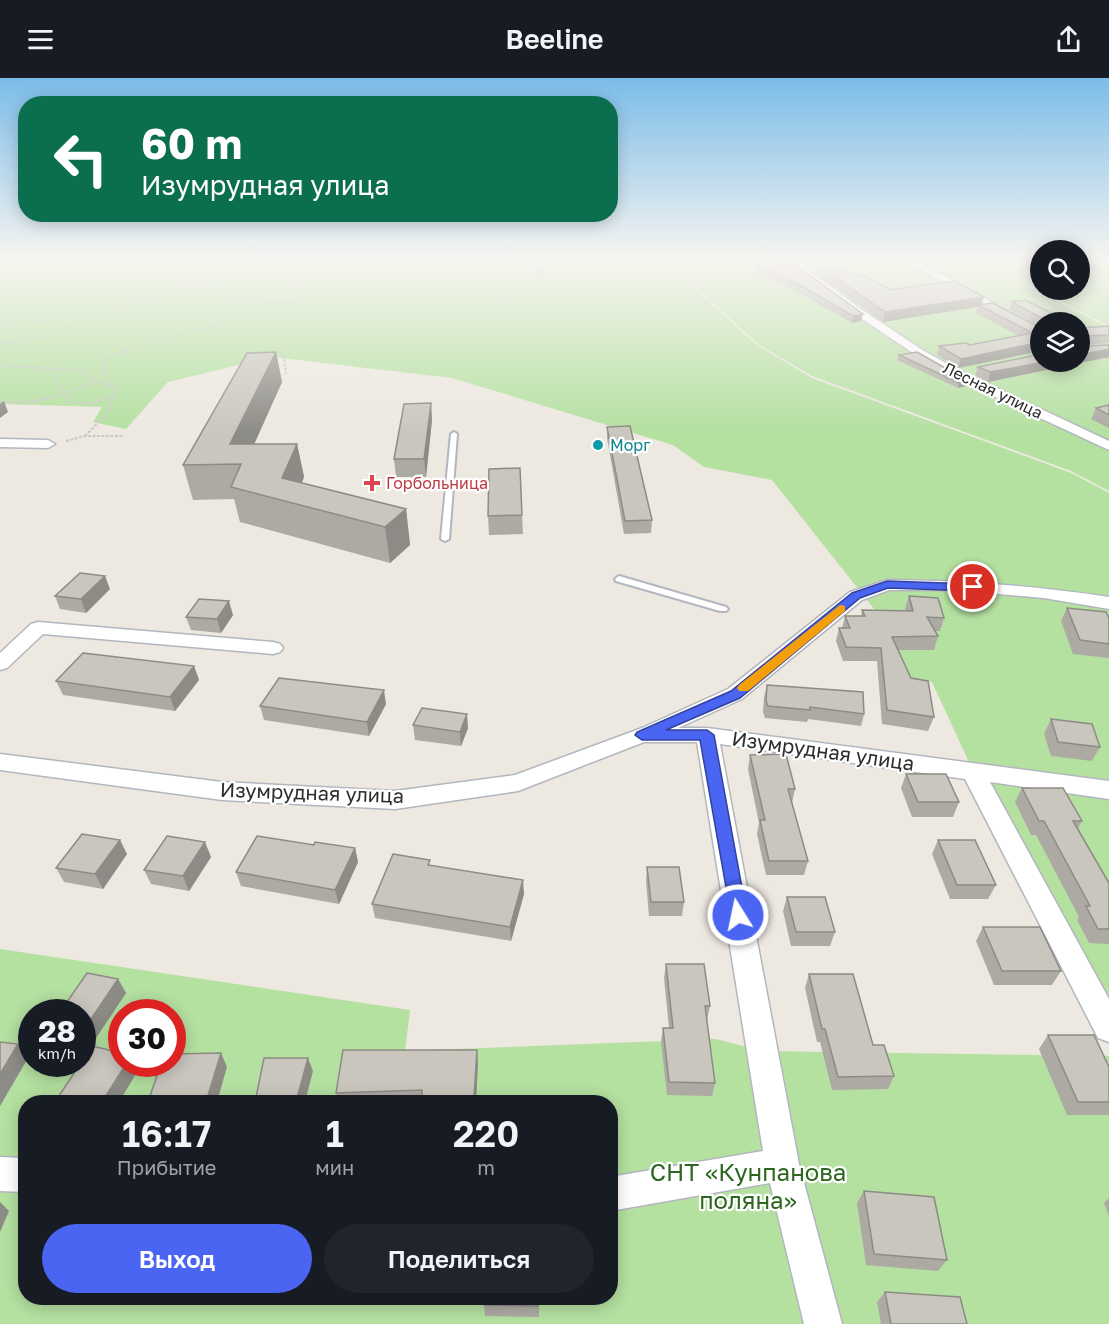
<!DOCTYPE html>
<html lang="ru">
<head>
<meta charset="utf-8">
<style>
	body { margin:0; font-family:"Golos Text",sans-serif; background:#20242c; color:#f1f3f6; height:100vh; display:flex; flex-direction:column; font-size:22px; white-space:nowrap }
	* { box-sizing:border-box; margin:0 }
	p { font-size:20px; color:#9ea1a6 }
	.icon { flex:none; width:33px; height:33px; fill:none; stroke:currentColor; stroke-width:2; stroke-linecap:round; stroke-linejoin:round }
	.map { position:relative; flex:1; overflow:hidden }
	.details { position:absolute; left:18px; top:1017px; width:600px; height:210px; display:flex; flex-direction:column; background:#171b24; border-radius:24px; box-shadow:0 3px 15px #0003 }
	.details>* { flex:none }
	.guide { position:absolute; left:18px; top:18px; width:600px; height:126px; border-radius:24px; box-shadow:0 3px 15px #0003; background:#0b6e4f; color:#fff; overflow:hidden }
	.tools { position:absolute; left:1030px; top:162px; display:grid; gap:12px }
	.tools a { display:grid; place-items:center; width:60px; height:60px; border-radius:50%; background:#171b24; box-shadow:0 3px 15px #0003; font-size:30px }
	.speed { position:absolute; left:18px; top:921px; display:flex; gap:12px; font-size:30px; font-weight:700; text-align:center }
	.speed>* { display:grid; place-content:center; width:78px; height:78px; border-radius:50%; background:#171b24; box-shadow:0 3px 15px #0003; line-height:1 }
	.speed small { font-size:15px; font-weight:400 }
	.speed .limit { border:9px solid #d22; background:#fff; color:#111 }
	.pin { position:absolute; display:grid; place-items:center; width:51px; height:51px; color:#fff; margin:-26px; border:3px solid #fff; border-radius:50%; box-shadow:0 2px 6px #0007 }
	.me { position:absolute; width:66px; margin:-33px; rotate:350deg; stroke-linejoin:round; filter:drop-shadow(0 0 4px #0008) }
	.turn { display:flex; align-items:center; gap:21px; height:126px; padding:0 24px; font-size:27px }
	.turn .icon { width:78px; height:78px; stroke-width:2.5 }
	.turn b { display:block; font-size:42px; line-height:51px }
	.eta { display:flex; justify-content:space-evenly; align-items:center; height:102px; text-align:center }
	.eta b { font-size:36px; font-weight:600; line-height:42px }
	.action { display:flex; gap:12px; margin-top:auto; padding:12px 24px }
	.action a { flex:1; height:69px; border-radius:36px; background:#4a65f1; color:#fff; font-size:24px; font-weight:600; line-height:69px; text-align:center }
	.action a+a { background:#20242c; color:#f1f3f6 }
	header { display:flex; justify-content:space-between; align-items:center; height:78px; padding:0 24px; background:#171b24; font-size:27px; font-weight:600 }
	.map>svg:first-child { display:block }
	.green { fill:#b4e0a0; fill-rule:evenodd }
	.lines { fill:none; stroke-linecap:round; stroke-linejoin:round }
	.stream { stroke:#79c8e9; stroke-width:3 }
	.service-casing { stroke:#b3b6bf; stroke-width:4 }
	.minor-casing { stroke:#b3b6bf; stroke-width:3 }
	.path-far1 { stroke:#c8c8c8; stroke-width:1.5; stroke-dasharray:2 1.5; stroke-linecap:butt }
	.path { stroke:#c8c8c8; stroke-width:2; stroke-dasharray:3 1.5; stroke-linecap:butt }
	.service { fill:#fff; fill-rule:evenodd }
	.minor { fill:#fff; fill-rule:evenodd }
	.wall { fill:#adaaa3 }
	.shaded-wall { fill:#8d8b85 }
	.building { fill:#c9c6be; stroke:#8d8b85; stroke-width:1.5 }
	.route { fill:#4a65f1; stroke:#30429d; stroke-width:1.5 }
	.slow { fill:#f59e0b }
	.culture-dot { fill:#0f9aa8; stroke:#fff; stroke-width:2 }
	.health-dot { fill:#e0444e; stroke:#fff; stroke-width:2 }
	.labels { text-anchor:middle; stroke-width:4.5; stroke-linejoin:round; paint-order:stroke }
	.far-street-label { font-size:16px; fill:#2d2d2d; stroke:#fff }
	.far-culture-label { font-size:16px; fill:#0d838f; stroke:#fff; text-anchor:start }
	.far-health-label { font-size:16px; fill:#be3a42; stroke:#fff; text-anchor:start }
	.street-label { font-size:20px; fill:#2d2d2d; stroke:#fff }
	.near-park-label { font-size:24px; fill:#2c671f; stroke:#fff }
</style>
</head>
<body>
<header><svg class="icon" aria-label="menu" viewBox="0 0 24 24"><path d="M4 6h16M4 12h16M4 18h16"/></svg>Beeline<svg class="icon" aria-label="share" viewBox="0 0 24 24"><path d="M12 15V3M7 8l5-5 5 5M5 13v7h14v-7"/></svg></header>
<div class="map">
<svg width="1109" height="1246" viewBox="0 0 1109 1246">
	<rect width="100%" height="100%" fill="#ede8e0"/>
	<g class="green">
		<path d="M0,182H679L666,184L757,267L812,300L1071,395L1109,415V919L994,710L974,695L932,604L909,602L886,546L772,402L704,389L673,367L452,300L272,279L168,304L126,351L93,344L102,329L0,326Z"/>
		<path d="M686,182H979L1109,250V413L1071,393L812,298L759,267L669,185ZM1041,244H1080V284H1041Z"/>
		<path d="M981,182H1041V212H1080V182H1109V248Z"/>
		<path d="M0,871L410,932L405,973L716,961L762,973L1109,978V1246H0ZM32,934H82V986H32ZM122,934H172V986H122ZM26,1024H610V1220H26Z"/>
	</g>
	<g class="lines">
		<path class="stream" d="M531,182L544,197"/>
		<defs>
			<g id="service">
				<path d="M454,354L457,356L449,461L445,463L441,461L451,356Z"/>
				<path d="M619,498L726,529L728,531L726,533H720L616,503L615,501Z"/>
			</g>
			<g id="minor">
				<path d="M793,182H803L807,191L855,227L924,273L960,293L1109,363V372L952,299L916,277L847,231L800,195Z"/>
				<path d="M904,182H916L1041,252V260Z"/>
				<path d="M0,361L48,362L55,366L48,370L0,369Z"/>
				<path d="M887,502C962,502 1035,508 1109,519V531L1044,520L950,512H889L862,522L742,621L678,650H707L1109,703V721L990,704L1109,921V964L1098,960L965,701L720,666L799,1086L842,1246H804L770,1105L610,1133V1099L763,1073L697,664H644L518,713L395,731L222,722L0,692V676L222,704L395,713L515,697L642,650L728,611L850,514Z"/>
				<path d="M38,544L273,564L280,566L283,570L280,574L273,576L43,556L7,590L0,592V575L31,546Z"/>
				<path d="M0,1079L26,1080V1114L0,1113Z"/>
			</g>
		</defs>
		<use href="#service" class="service-casing"/>
		<use href="#minor" class="minor-casing"/>
		<g class="path-far1">
			<path d="M166,182L182,200L205,203L222,216L242,223L285,225"/>
			<path d="M292,192L322,186L328,182"/>
			<path d="M0,248L106,233"/>
			<path d="M0,265L17,264L56,254L200,202L222,182"/>
			<path d="M123,274L292,224L296,203L289,184L291,182"/>
			<path d="M284,274L280,239L297,228L292,224"/>
		</g>
		<g class="path">
			<path d="M283,272L286,296"/>
			<path d="M0,287L82,293L95,303L113,308"/>
			<path d="M47,291L70,324L89,326L114,318"/>
			<path d="M0,324C34,327 64,317 95,303"/>
			<path d="M85,358L108,334L117,309L102,297L104,281L127,272"/>
			<path d="M66,363L85,358H124"/>
		</g>
		<use href="#service" class="service"/>
		<use href="#minor" class="minor"/>
	</g>
	<g class="wall">
		<path d="M756,187L800,190L861,243L852,245L794,212L755,194Z"/>
		<path d="M823,191L854,198L891,212L984,219L981,226L1041,250V273L958,290L937,277L939,268L970,267L1019,258L976,235L977,229L883,244L822,200Z"/>
		<path d="M1012,224L1069,244H1041V249L1009,232Z"/>
		<path d="M1109,248V265L1082,267L1083,268L1109,267V279L988,304L975,298L978,289L1041,276V284H1080V250Z"/>
		<path d="M276,274L282,304L254,366H297L304,399L301,405L406,431L410,467L390,485L240,444L234,421L193,422L183,387Z"/>
		<path d="M899,277L966,308L958,310L897,282Z"/>
		<path d="M431,325L432,342L426,399H396L394,381Z"/>
		<path d="M1109,327V350L1091,341L1096,330Z"/>
		<path d="M607,349L652,442L651,455L624,456L607,360Z"/>
		<path d="M520,390L523,456L489,457L488,438Z"/>
		<path d="M110,511L86,535L60,531L55,518Z"/>
		<path d="M909,518L944,540L940,553H935L938,558L934,572H898L911,600L934,639L928,653L882,646L877,583H843L836,563L839,550H842L845,538H861L862,532L905,533V531Z"/>
		<path d="M1067,530L1109,540V580L1073,576L1061,543Z"/>
		<path d="M233,537L221,555L191,552L186,539Z"/>
		<path d="M194,588L199,602L175,633L63,617L56,603Z"/>
		<path d="M767,607L864,636L861,648L808,641L807,644L765,640L763,634L764,619Z"/>
		<path d="M386,626L369,658L264,642L260,628Z"/>
		<path d="M1051,641L1100,669L1092,683L1051,678L1044,656Z"/>
		<path d="M413,647L468,650L461,668L415,662Z"/>
		<path d="M750,677L795,711L792,725L808,783L804,797H766L757,756L759,745L748,691Z"/>
		<path d="M906,696L959,724L953,739H912L901,710Z"/>
		<path d="M1022,710L1082,743L1078,750L1109,805V866L1089,865L1077,842L1079,839L1036,757H1031L1015,724Z"/>
		<path d="M938,762L996,807L988,821H950L932,776Z"/>
		<path d="M314,767L355,770L358,784L339,826L241,808L236,794Z"/>
		<path d="M127,776L103,811L64,804L56,790Z"/>
		<path d="M211,779L189,813L151,806L144,792Z"/>
		<path d="M431,787L524,816L511,863L375,840L372,826Z"/>
		<path d="M647,789L684,824L682,838H649L646,803Z"/>
		<path d="M787,819L835,854L830,868H791L783,833Z"/>
		<path d="M983,849L1061,893L1052,907H994L976,863Z"/>
		<path d="M666,886L710,928L707,942L715,1005L712,1018L667,1017L661,963L663,950H669L664,900Z"/>
		<path d="M809,896L873,967L894,998L888,1011L832,1012L820,964H817L805,910Z"/>
		<path d="M118,901L126,915L96,960L82,958V934Z"/>
		<path d="M1048,957L1109,989V1037H1067L1039,971Z"/>
		<path d="M478,985L476,1024H340L336,1015Z"/>
		<path d="M864,1113L947,1182L938,1193L866,1187L857,1125Z"/>
		<path d="M1109,1120V1138L1104,1125Z"/>
		<path d="M885,1214L967,1246H881L877,1224Z"/>
		<path d="M539,1220V1239L485,1238L484,1227Z"/>
	</g>
	<g class="shaded-wall">
		<path d="M984,219L981,228L978,227L977,229L883,244L885,234Z"/>
		<path d="M863,236L861,243L852,245L853,238Z"/>
		<path d="M1041,264V273L958,290L961,281Z"/>
		<path d="M1109,271V279L988,304L990,294L1045,284H1080V277Z"/>
		<path d="M276,274L282,304L243,391L241,386L230,366Z"/>
		<path d="M968,303L966,308L958,310L959,305Z"/>
		<path d="M4,323L8,334L0,340V326Z"/>
		<path d="M431,325L432,342L426,399L424,381Z"/>
		<path d="M297,366L304,399L294,425L282,400Z"/>
		<path d="M406,431L410,467L390,485L385,449Z"/>
		<path d="M105,498L110,511L86,535L81,521Z"/>
		<path d="M229,523L233,537L221,555L217,541Z"/>
		<path d="M194,588L199,602L175,633L170,619Z"/>
		<path d="M384,612L386,626L369,658L367,644Z"/>
		<path d="M467,636L468,650L461,668L460,654Z"/>
		<path d="M120,762L127,776L103,811L95,796Z"/>
		<path d="M205,764L211,779L189,813L183,798Z"/>
		<path d="M355,770L358,784L339,826L335,812Z"/>
		<path d="M523,802L524,816L511,863L510,849Z"/>
		<path d="M118,901L126,915L96,960L87,947Z"/>
		<path d="M18,966L28,980L0,1028V996Z"/>
		<path d="M477,972L478,985L476,1024H475L474,1018Z"/>
		<path d="M221,975L227,989L217,1024H206Z"/>
		<path d="M308,980L313,993L305,1024H296Z"/>
		<path d="M126,986H136L139,991L119,1024H102Z"/>
		<path d="M0,1124L9,1133L0,1154Z"/>
	</g>
	<g class="building">
		<path d="M795,183L800,190L863,236L853,238L796,205L756,187Z"/>
		<path d="M834,189L854,198L863,197L891,212L954,203L984,219L885,234L823,191Z"/>
		<path d="M1025,222L1069,244H1045V242L1012,224Z"/>
		<path d="M992,225L1041,250V264L961,281L939,268L966,265L970,267L1033,255L978,227Z"/>
		<path d="M1109,248V257L1083,258L1081,266L1083,268L1109,267V271L1080,277V250Z"/>
		<path d="M276,274L230,366H297L282,400L406,431L385,449L231,409L241,386L183,387L247,275Z"/>
		<path d="M917,274L968,303L959,305L899,277Z"/>
		<path d="M1041,276V284H1045L990,294L978,289Z"/>
		<path d="M431,325L424,381H394L404,326Z"/>
		<path d="M1109,327V337L1096,330Z"/>
		<path d="M630,348L652,442L625,443L607,349Z"/>
		<path d="M520,390L522,437L488,438L489,391Z"/>
		<path d="M80,495L105,498L81,521L55,518Z"/>
		<path d="M909,518L938,520L944,540L927,539L938,558L892,559L911,600L928,603L934,639L887,632L881,570L846,569L839,550H850L845,538H865L862,532L913,533Z"/>
		<path d="M199,521L229,523L217,541L186,539Z"/>
		<path d="M1067,530L1106,534L1109,540V566L1080,562Z"/>
		<path d="M83,575L194,588L170,619L56,603Z"/>
		<path d="M279,600L384,612L367,644L260,628Z"/>
		<path d="M767,607L863,614L864,636L810,629V632L768,628L766,623Z"/>
		<path d="M422,630L467,636L460,654L413,647Z"/>
		<path d="M1051,641L1092,646L1100,669L1058,664Z"/>
		<path d="M786,676L795,711H788L808,783H769L760,742H765L750,677Z"/>
		<path d="M906,696H946L959,724H918Z"/>
		<path d="M1022,710H1063L1082,743H1073L1109,805V851H1098L1086,828H1090L1044,743H1039Z"/>
		<path d="M82,756L120,762L95,796L56,790Z"/>
		<path d="M167,758L205,764L183,798L144,792Z"/>
		<path d="M257,758L314,767L315,764L355,770L335,812L236,794Z"/>
		<path d="M938,762H975L996,807H957Z"/>
		<path d="M393,776L430,782L428,787L523,802L510,849L372,826Z"/>
		<path d="M647,789H679L684,824H651Z"/>
		<path d="M787,819H825L835,854H796Z"/>
		<path d="M983,849H1040L1061,893H1002Z"/>
		<path d="M666,886H704L710,928H705L715,1005L669,1004L663,950H673Z"/>
		<path d="M87,895L118,901L87,947L82,946V934H60Z"/>
		<path d="M809,896H853L873,967H884L894,998L838,999L825,951H822Z"/>
		<path d="M1048,957H1094L1109,989V1024H1078Z"/>
		<path d="M0,964L18,966L0,996Z"/>
		<path d="M92,968L122,975V986H126L102,1024H55L80,986H82V982Z"/>
		<path d="M343,972H477L474,1018H422V1012L336,1015Z"/>
		<path d="M221,975L206,1024H148L161,986H172V976Z"/>
		<path d="M264,980H308L296,1024H255Z"/>
		<path d="M864,1113L934,1119L947,1182L874,1176Z"/>
		<path d="M885,1214L960,1219L967,1246H891Z"/>
		<path d="M484,1220H539L538,1228L484,1227Z"/>
	</g>
	<linearGradient id="sky" x2="0" y2="1"><stop stop-color="#7bbce8"/><stop offset="0.51" stop-color="#f7f5f1"/><stop offset="1" stop-color="#f7f5f1" stop-opacity="0"/></linearGradient>
	<rect width="1109" height="356" fill="url(#sky)"/>
	<path class="route" d="M887,503L973,506L979,509L973,513L888,510L860,520L740,620L666,652H707L714,657L747,837L744,843L738,845L732,843L700,662H642L635,657L637,654L731,613L852,515Z"/>
	<path class="slow" d="M840,527L845,528V533L748,613H739L737,610L739,607Z"/>
	<circle class="culture-dot" cx="598" cy="367" r="6"/>
	<path class="health-dot" d="M369 396h6v6h6v6h-6v6h-6v-6h-6v-6h6z"/>
	<g class="labels">
		<g class="far-street-label">
			<text transform="translate(993 312) rotate(26)" y="6">Лесная улица</text>
		</g>
		<g class="far-culture-label">
			<text x="610" y="373">Морг</text>
		</g>
		<g class="far-health-label">
			<text x="386" y="411">Горбольница</text>
		</g>
		<g class="street-label">
			<text transform="translate(823 673) rotate(8)" y="7">Изумрудная улица</text>
			<text transform="translate(312 715) rotate(2)" y="7">Изумрудная улица</text>
		</g>
		<g class="near-park-label">
			<text x="748" y="1103">СНТ «Кунпанова<tspan x="748" dy="28">поляна»</tspan></text>
		</g>
	</g>
</svg>
<div class="tools">
<a><svg class="icon" aria-label="search" viewBox="0 0 24 24"><circle cx="10" cy="10" r="6"/><path d="M15 15l6 6"/></svg></a>
<a><svg class="icon" aria-label="layers" viewBox="0 0 24 24"><path d="M12 4l9 5-9 5-9-5zM3 14l9 5 9-5"/></svg></a>
</div>
<div class="speed"><div>28<small>km/h</small></div><div class="limit">30</div></div>
<div class="pin" style="left:973px;top:509px;background:#d93025"><svg class="icon" aria-label="arrive" viewBox="0 0 24 24"><path d="M6 21V4h12l-3 4 3 4H6"/></svg></div>
<svg class="me" style="left:738px;top:837px" viewBox="-20 -20 40 40"><circle r="17" fill="#4a65f1" stroke="#fff" stroke-width="3"/><path d="M0-11L8 9 0 5-8 9z" fill="#fff"/></svg>
<div class="guide">
<div class="turn"><svg class="icon" aria-label="left" viewBox="0 0 24 24"><path d="M17 20v-9H6M10 6l-5 5 5 5"/></svg><div><b>60 m</b>Изумрудная улица</div></div>
</div>
<section class="details">
<div class="eta">
<div><b>16:17</b><p>Прибытие</p></div>
<div><b>1</b><p>мин</p></div>
<div><b>220</b><p>m</p></div>
</div>
<div class="action"><a>Выход</a><a>Поделиться</a></div>
</section>
</div>
</body>
</html>
